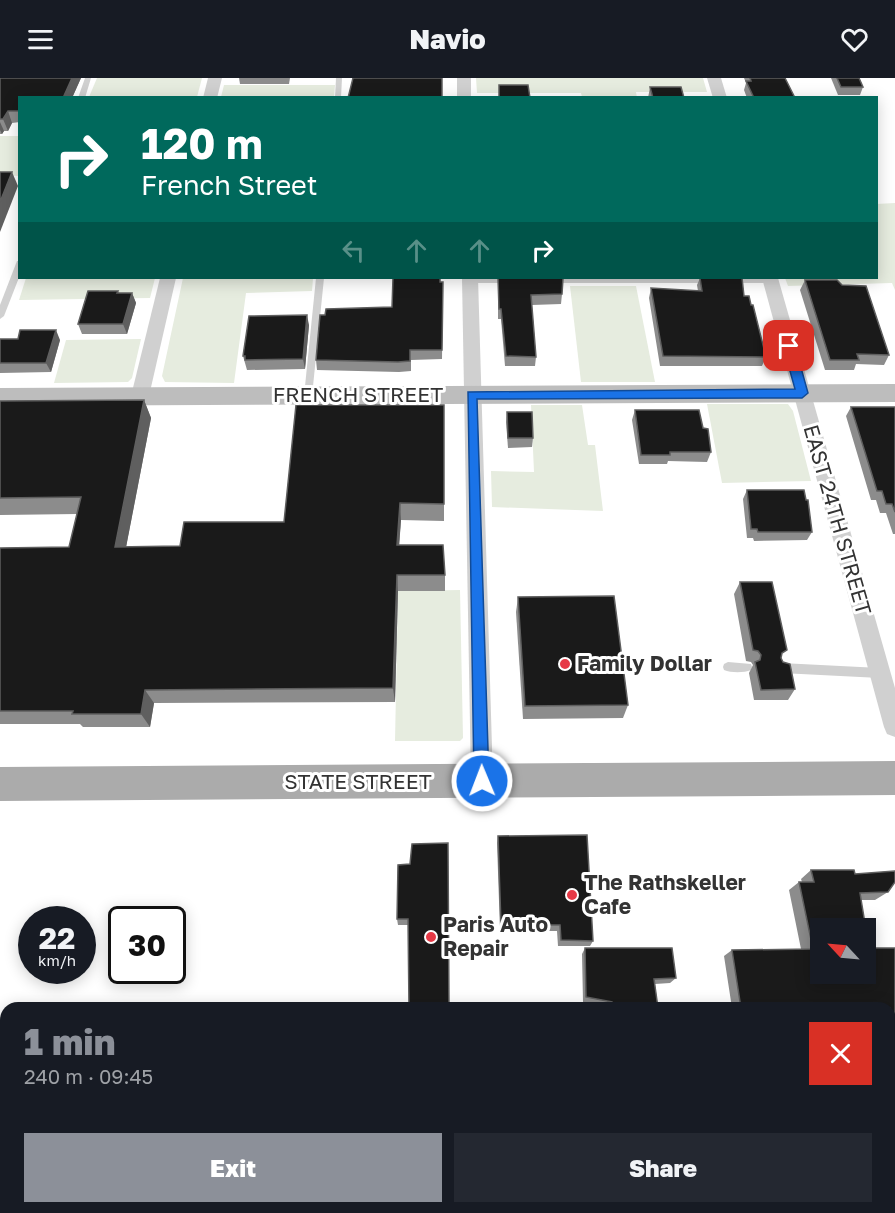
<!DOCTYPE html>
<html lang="en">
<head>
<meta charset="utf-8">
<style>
	body { margin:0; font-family:"Golos Text",sans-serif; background:#242831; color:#f1f3f6; height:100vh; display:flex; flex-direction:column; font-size:22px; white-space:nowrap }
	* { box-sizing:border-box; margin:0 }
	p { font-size:20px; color:#9ea1a6 }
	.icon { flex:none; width:33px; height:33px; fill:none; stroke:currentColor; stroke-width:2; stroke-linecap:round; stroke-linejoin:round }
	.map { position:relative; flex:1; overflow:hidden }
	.panel { position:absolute; left:0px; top:924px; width:896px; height:212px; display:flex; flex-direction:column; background:#171b24; border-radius:18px 18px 0 0; box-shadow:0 3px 15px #0003 }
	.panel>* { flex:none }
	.hud { position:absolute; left:18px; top:18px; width:860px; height:183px; border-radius:0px; box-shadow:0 3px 15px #0003; background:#00695c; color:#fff; overflow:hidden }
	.needle { width:39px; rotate:296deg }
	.controls { position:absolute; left:810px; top:840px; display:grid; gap:12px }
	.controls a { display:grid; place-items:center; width:66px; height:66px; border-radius:0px; background:#171b24; box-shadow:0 3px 15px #0003; font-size:30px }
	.speed { position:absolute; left:18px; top:828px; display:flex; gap:12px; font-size:30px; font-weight:700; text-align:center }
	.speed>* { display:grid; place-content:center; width:78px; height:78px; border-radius:50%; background:#171b24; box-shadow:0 3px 15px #0003; line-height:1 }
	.speed small { font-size:15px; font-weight:400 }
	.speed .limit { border:3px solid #111; border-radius:9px; background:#fff; color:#111 }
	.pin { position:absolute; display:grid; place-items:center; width:51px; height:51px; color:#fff; margin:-26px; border-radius:12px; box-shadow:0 3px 9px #0006 }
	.me { position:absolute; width:66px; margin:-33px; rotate:359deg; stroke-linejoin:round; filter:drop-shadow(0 0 4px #0008) }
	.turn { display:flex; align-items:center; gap:21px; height:126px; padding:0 24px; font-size:27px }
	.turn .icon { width:78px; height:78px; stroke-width:2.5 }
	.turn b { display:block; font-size:42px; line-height:51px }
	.lanes { display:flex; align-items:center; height:57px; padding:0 24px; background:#0003; justify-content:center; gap:30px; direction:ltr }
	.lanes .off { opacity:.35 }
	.round { display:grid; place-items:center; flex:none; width:63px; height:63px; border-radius:0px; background:#242831 }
	.summary { display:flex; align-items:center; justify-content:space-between; height:102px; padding:0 24px }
	h1 { font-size:36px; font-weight:800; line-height:45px; color:#8c9099 }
	.button { display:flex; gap:12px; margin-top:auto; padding:12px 24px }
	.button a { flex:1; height:69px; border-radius:0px; background:#8c9099; color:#fff; font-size:24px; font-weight:800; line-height:69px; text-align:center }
	.button a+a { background:#242831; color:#f1f3f6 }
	header { display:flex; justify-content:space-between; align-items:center; height:78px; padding:0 24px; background:#171b24; font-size:27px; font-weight:800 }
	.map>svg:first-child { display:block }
	.green { fill:#e6ecdf }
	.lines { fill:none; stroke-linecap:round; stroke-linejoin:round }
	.service { fill:#d0d0d0; fill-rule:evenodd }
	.minor { fill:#d0d0d0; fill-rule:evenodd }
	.secondary { fill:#bdbdbd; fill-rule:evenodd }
	.primary { fill:#ababab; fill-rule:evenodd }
	.wall { fill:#8c8c8c }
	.shaded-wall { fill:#5f5f5f }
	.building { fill:#1a1a1a; stroke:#5f5f5f; stroke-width:1.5; fill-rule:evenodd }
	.route { fill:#1a73e8; stroke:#114b97; stroke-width:1.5 }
	.poi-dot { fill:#e63946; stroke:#fff; stroke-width:2 }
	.labels { text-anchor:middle; stroke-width:6; stroke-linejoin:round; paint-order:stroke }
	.street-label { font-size:21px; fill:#333; stroke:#fff }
	.poi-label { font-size:21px; font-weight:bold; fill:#333; stroke:#fff; text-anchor:start }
</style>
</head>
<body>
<header><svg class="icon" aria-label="menu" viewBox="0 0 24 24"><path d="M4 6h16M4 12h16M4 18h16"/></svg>Navio<svg class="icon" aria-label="heart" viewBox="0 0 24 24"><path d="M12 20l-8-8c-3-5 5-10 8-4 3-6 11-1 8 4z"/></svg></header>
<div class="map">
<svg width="895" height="1135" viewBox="0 0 895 1135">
	<rect width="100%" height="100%" fill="#fff"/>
	<g class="green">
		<path d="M97,0H202L197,19H89Z"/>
		<path d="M476,0H703L707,14H636L637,20L582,19L581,15H477Z"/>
		<path d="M224,7H335L334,20L221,19Z"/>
		<path d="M0,58H19V98L0,97Z"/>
		<path d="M895,125V212L892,205L788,208L785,200H876V126Z"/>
		<path d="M26,200H155L150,220L19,222Z"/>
		<path d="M183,200H313L312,213L246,215L234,305L165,304L162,298Z"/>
		<path d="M570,208H636L655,304H581Z"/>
		<path d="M141,261L132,300L128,304L54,305L66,262Z"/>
		<path d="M707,326H788L793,333L811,403L722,405Z"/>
		<path d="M531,327H582L588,367H595L603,433L492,429L491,393L534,394Z"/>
		<path d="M460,512L463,660L460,663H395L398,513Z"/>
		<path d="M890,1097H895V1135H854L853,1130H890Z"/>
		<path d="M57,1130H258L257,1135H56Z"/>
	</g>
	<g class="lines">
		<g class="service">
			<path d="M85,0H91L85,20H78Z"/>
			<path d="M336,0H342L341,20H335Z"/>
			<path d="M17,183H20V197L4,238L0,241V227Z"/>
			<path d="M316,200H324L312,318L308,321L304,318Z"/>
			<path d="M467,200H512L515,202L511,205H470L467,204Z"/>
			<path d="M548,200H713L716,202L712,205H551L548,204Z"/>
			<path d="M725,200H772L775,202L771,205H728L725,204Z"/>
			<path d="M728,584L751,586L752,589L751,592C744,595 731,595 724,592L723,589L724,586Z"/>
			<path d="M781,585L880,590L884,592L885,595L884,598L880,600L781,595L777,593L776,590L777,587Z"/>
		</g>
		<g class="minor">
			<path d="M208,0H222L217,20H203Z"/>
			<rect x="457" y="0" width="14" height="20"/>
			<path d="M707,0H721L727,20H713Z"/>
			<path d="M160,200H176L149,318L146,323L140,324L134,323L131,318Z"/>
			<path d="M462,200H478L493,703L490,711L482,714L474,711L471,703Z"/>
			<path d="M762,200H778L895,610V659L887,656L884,649Z"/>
		</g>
		<path class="secondary" d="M895,306V324L0,328V310Z"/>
		<path class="primary" d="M895,683V717L0,723V689Z"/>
	</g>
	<g class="wall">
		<path d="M0,0H81L72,20H20V44L12,45L8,53H4L2,56H0Z"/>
		<path d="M239,0H290L289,6H240Z"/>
		<path d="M744,0H785L795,20H747L744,12L746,5Z"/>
		<path d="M831,0H859L863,9L860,17H838Z"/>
		<path d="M650,9L684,20H648Z"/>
		<path d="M498,200L562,216L561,226L532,227L536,279L535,288H505L501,241H498Z"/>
		<path d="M700,200H742L744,218L751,227L766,279L762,288H660L649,220L651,210L698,213L697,207Z"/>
		<path d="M805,202L889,277L884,287L856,286L854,292H825L800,212Z"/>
		<path d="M440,204H443L442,281L411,282V293L399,294L317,292L316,282L392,229Z"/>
		<path d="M118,213L119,215H132L136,225L127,256H82L78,246Z"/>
		<path d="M309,247L305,291L247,292L243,278Z"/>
		<path d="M0,261L60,262L51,294L0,295Z"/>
		<path d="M144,322L151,340L126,469L180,468L284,444L444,327V443L401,442L399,467L445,497V513H398L395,624L154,625L150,649H83L80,646H0V470L69,469L77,436L0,437V323Z"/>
		<path d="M851,329H895V456H893L886,435H880L876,422H871L846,338Z"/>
		<path d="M635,332L703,350L711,374L707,384L668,383L667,386H639L632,342Z"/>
		<path d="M507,334L533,360L532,369L508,370L506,344Z"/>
		<path d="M747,412L812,454L807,462L754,463L753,460H747L743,421Z"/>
		<path d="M740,504L781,580L795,611L788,622H754L749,595L753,587L751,584L746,583L734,516Z"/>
		<path d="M518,519L628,627L623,640L523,641L516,534Z"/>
		<path d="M498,758L593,863L590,868H558L557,853H500L497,765Z"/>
		<path d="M398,787L449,930L408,847H398L397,841Z"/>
		<path d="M811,792L855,796L888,814L875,822H861L869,870H895V1081H890V930H732L724,878L732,872L801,871L789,812L799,804H802L801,801Z"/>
		<path d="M585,870L676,900L670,905L655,906L658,930H608V928L583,924L582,876Z"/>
	</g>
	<g class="shaded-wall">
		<path d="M72,0H81L72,20H63Z"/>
		<path d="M8,33L12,45L8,53L3,41Z"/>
		<path d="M0,44L4,53L2,56L0,52Z"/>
		<path d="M12,94L18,108L0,154V124Z"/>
		<path d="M132,215L136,225L127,256L123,246Z"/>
		<path d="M307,237L309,247L305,291L303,281Z"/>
		<path d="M56,252L60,262L51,294L46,285Z"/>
		<path d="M144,322L151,340L123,485L115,469Z"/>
		<path d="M400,425L401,442L398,483L397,467Z"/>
		<path d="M397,497L398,513L395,624L393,610Z"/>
		<path d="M145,612L154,625L150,649L141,636Z"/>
	</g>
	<g class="building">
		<path d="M0,0H72L63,20H20V33H8L3,41H0Z"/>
		<path d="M353,0H442V20H348Z"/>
		<path d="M750,0H785L795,20H754L746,3H751Z"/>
		<path d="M837,0H859L863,9H841Z"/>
		<path d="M499,7H528L530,20H499Z"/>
		<path d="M650,9H681L684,20H653Z"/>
		<path d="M0,94H12L0,124Z"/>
		<path d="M393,200H440V204H443L442,272H410V283L398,284L316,282L320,237H325L326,231L392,229Z"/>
		<path d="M498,200H563L562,216L531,217L536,279L506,278L501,231H499Z"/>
		<path d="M700,200H742L744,218H749L751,227H753L766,279L663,278L651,210L702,213Z"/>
		<path d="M805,202H837L842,207L866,208L889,277L857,276L859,282H830Z"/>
		<path d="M88,213H118L117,215H132L123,246H78Z"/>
		<path d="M307,237L303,281L245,282V278H243L249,238Z"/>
		<path d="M20,252H56L46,285H0V261H18Z"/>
		<path d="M144,322L115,469L180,468L184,444H284L296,327H444V426L400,425L397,467H443L445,497H397L393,610L145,612L141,636H72L73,633H0V470L69,469L81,419L0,420V323Z"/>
		<path d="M851,329H895V434L892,426H886L882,413H877Z"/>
		<path d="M635,332H699L703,350L708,351L711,374H670V377H641Z"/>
		<path d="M507,334H532L533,360H508Z"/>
		<path d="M747,412H804L806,422H808L812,454H758L757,451H751Z"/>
		<path d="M740,504H772L787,572L782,575L781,580L783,584L790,586L795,611L761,612L755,584L760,582L761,577L758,573L753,572Z"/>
		<path d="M614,518L628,627L525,628L518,519Z"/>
		<path d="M587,757L593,863L561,862L560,847H501L498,758Z"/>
		<path d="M448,765L449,930H409L408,841H397L398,787L410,786L412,766Z"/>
		<path d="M811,792H854L855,796L895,793V804L888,814L860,815L869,870H895V1080H890V930H741L732,872L813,871L799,804H814ZM820,850H866V896H820Z"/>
		<path d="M585,870H672L676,900L654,901L658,930H613L612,924L586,919Z"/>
		<rect x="428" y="1130" width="25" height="5"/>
	</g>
	<path class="route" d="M789,265L795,268L808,315L802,320L477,321L489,703L487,708L482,710L476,708L474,703L468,314L795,311L783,268Z"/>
	<g class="poi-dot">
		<circle cx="565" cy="586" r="6"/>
		<circle cx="572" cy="817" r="6"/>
		<circle cx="431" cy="859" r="6"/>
	</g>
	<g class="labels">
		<g class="street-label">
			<text x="358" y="324">FRENCH STREET</text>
			<text transform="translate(837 442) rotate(74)" y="7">EAST 24TH STREET</text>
			<text x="358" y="711">STATE STREET</text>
		</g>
		<g class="poi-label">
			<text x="577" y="593">Family Dollar</text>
			<text x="584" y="812">The Rathskeller<tspan x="584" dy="24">Cafe</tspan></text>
			<text x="443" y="854">Paris Auto<tspan x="443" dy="24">Repair</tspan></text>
		</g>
	</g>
</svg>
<div class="controls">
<a><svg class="needle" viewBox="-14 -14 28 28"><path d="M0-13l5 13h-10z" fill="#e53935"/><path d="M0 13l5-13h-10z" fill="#9ea1a6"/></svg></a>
</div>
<div class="speed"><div>22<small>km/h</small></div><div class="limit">30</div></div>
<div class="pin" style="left:789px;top:268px;background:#d93025"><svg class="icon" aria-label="arrive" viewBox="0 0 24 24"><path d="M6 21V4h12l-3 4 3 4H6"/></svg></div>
<svg class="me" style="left:482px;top:703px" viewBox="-20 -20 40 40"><circle r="17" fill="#1a73e8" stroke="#fff" stroke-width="3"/><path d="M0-11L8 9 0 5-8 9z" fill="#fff"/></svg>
<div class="hud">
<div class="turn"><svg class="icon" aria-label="right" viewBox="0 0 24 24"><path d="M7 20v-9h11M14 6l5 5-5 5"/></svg><div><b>120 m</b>French Street</div></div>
<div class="lanes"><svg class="icon off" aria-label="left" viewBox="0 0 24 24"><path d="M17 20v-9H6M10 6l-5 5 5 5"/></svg><svg class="icon off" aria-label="ahead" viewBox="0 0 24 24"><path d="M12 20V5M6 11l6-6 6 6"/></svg><svg class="icon off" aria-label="ahead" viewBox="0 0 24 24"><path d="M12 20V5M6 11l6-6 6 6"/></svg><svg class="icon" aria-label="right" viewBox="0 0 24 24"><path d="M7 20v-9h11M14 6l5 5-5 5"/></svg></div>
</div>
<section class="panel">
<div class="summary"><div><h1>1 min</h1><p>240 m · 09:45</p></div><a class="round" style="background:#d93025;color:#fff"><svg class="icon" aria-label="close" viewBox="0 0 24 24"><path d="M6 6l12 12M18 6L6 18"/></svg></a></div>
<div class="button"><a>Exit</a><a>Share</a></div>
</section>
</div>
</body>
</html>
